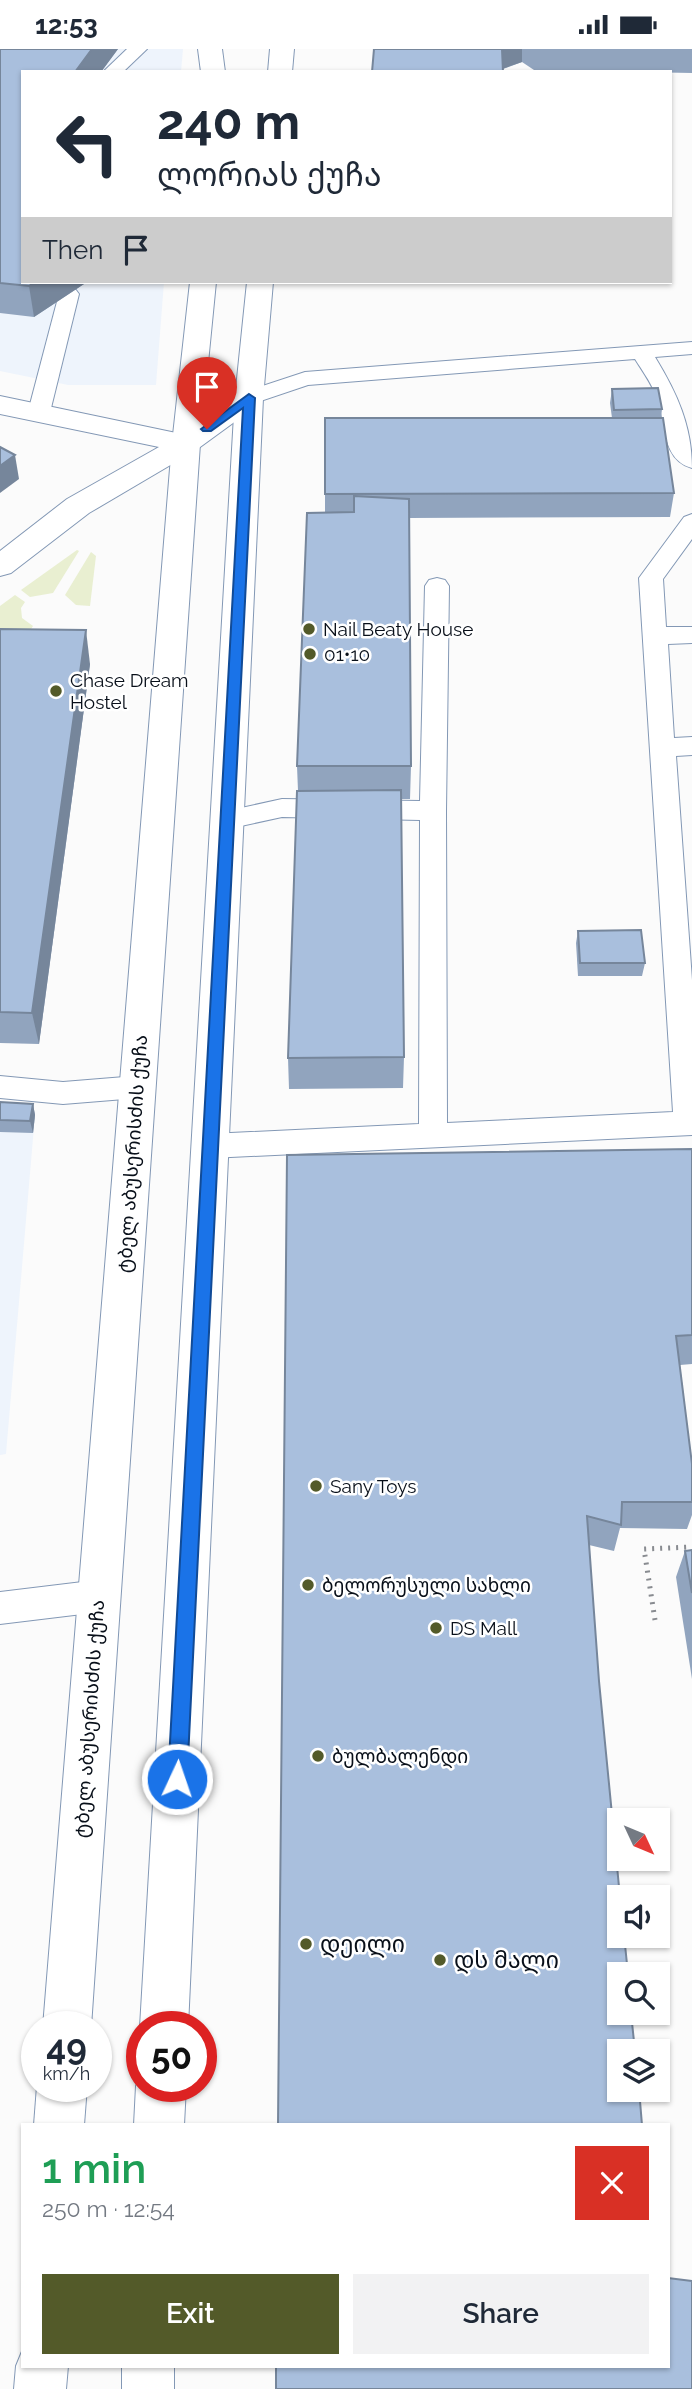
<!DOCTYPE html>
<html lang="en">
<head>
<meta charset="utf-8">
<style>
	body { margin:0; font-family:Raleway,"Noto Sans Georgian",sans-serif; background:#f2f2f3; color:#1f2937; height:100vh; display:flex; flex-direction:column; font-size:26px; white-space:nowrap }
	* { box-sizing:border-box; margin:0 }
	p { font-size:23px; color:#747a83 }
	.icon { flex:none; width:38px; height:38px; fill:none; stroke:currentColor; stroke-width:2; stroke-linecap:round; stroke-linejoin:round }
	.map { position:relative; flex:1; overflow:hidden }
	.side { position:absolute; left:21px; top:2074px; width:649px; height:245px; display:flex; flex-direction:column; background:#fff; border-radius:0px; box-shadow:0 2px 5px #0004 }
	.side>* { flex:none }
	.top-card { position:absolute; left:21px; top:21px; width:651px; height:214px; border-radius:0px; box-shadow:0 2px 5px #0004; background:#fff; color:#1f2937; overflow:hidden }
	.needle { width:46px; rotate:134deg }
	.buttons { position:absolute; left:607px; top:1759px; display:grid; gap:14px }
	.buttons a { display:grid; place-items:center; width:63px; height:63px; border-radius:0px; background:#fff; box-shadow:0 2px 5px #0004; font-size:35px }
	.speed { position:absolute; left:21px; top:1962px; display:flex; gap:14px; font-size:35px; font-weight:700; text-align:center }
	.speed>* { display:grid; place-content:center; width:91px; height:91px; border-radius:50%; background:#fff; box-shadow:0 2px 5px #0004; line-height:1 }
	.speed small { font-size:18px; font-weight:400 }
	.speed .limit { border:10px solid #d22; background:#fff; color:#111 }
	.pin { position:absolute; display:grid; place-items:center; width:60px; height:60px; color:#fff; margin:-72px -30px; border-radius:50% 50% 50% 0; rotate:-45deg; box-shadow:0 0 7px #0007 }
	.pin .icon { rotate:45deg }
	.me { position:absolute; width:77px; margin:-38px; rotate:3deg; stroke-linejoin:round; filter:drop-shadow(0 0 5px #0008) }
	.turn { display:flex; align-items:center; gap:24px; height:147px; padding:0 21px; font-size:32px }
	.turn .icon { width:91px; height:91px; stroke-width:2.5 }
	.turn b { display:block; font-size:49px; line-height:60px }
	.then { display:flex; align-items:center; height:66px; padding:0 21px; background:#0003; gap:14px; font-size:26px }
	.round { display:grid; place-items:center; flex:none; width:74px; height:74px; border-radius:0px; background:#f2f2f3 }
	.headline { display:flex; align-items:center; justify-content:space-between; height:119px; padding:0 21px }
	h1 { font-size:42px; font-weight:600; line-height:52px; color:#1e9e55 }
	.cta { display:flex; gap:14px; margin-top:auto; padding:14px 21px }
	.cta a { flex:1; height:80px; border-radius:0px; background:#535a29; color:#fff; font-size:28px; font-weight:600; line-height:80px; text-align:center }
	.cta a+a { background:#f2f2f3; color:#1f2937 }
	.status { display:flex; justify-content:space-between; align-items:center; height:49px; padding:0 35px; background:#fff; direction:ltr }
	.status svg { height:19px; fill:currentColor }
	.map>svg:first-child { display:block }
	.built { fill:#eef4fc }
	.green { fill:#e9efd1 }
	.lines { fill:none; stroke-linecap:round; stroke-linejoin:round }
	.lane-casing { stroke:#8398b5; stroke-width:2 }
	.street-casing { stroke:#8398b5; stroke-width:2 }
	.secondary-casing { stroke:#8398b5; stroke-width:2 }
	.path { stroke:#888b90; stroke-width:5; stroke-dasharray:2 6; stroke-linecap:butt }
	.lane { fill:#fff; fill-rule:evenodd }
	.street { fill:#fff; fill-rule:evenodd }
	.secondary { fill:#fff; fill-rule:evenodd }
	.wall { fill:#91a4be }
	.shaded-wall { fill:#76869b }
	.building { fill:#a9bfdd; stroke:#76869b; stroke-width:2 }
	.route { fill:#1a73e8; stroke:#114b97; stroke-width:2 }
	.poi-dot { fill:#535a29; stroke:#fff; stroke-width:2.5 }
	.labels { text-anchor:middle; stroke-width:5; stroke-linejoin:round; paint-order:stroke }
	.poi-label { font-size:19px; fill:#080f19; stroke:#fff; text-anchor:start }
	.street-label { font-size:19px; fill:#080f19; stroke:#fff }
	.near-poi-label { font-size:23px; fill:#080f19; stroke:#fff; text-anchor:start }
</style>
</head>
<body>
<div class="status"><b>12:53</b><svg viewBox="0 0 49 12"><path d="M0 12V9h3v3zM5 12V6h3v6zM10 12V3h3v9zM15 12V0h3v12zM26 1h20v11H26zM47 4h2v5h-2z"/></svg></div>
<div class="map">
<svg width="692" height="2340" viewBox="0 0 692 2340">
	<rect width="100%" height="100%" fill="#fbfbfb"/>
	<g class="built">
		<path d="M0,0H183L181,23H23V233H164L156,336H68L0,322Z"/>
		<path d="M0,1065L35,1066L6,1405L0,1406Z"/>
	</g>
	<g class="green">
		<path d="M77,501L79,502L53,544L30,548L21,541Z"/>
		<path d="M91,503L96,507L90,557L76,556L65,546Z"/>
		<path d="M15,546L25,553L21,559L22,569L33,577L26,588H0V557Z"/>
	</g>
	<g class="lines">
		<defs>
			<g id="lane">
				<path d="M127,0H147L123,23H103Z"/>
				<path d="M69,239L76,241L79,245L50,363L47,368H31L28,363L59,245L62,241Z"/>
				<path d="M692,293V305L655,308C677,344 692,377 692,419C659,410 667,368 655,344C650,332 642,321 635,310L308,336L249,356L241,354L238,349L241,344L305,323Z"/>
				<path d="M692,465V490L663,530L666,578H692V594L668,595L674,689L692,688V706L676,707L692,931V1086L210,1109L200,1105L195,1097L200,1089L210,1085L419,1075L420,771L282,768L227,780L218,778L214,771L218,764L282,750L420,752L425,537L429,531L437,529L445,531L449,537L446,762L447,1074L673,1063L639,529L684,468Z"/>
				<path d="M0,1027L63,1033L137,1027L147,1030L151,1038L147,1046L137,1049L63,1055L0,1049Z"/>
				<path d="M99,1531L111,1536L116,1547L111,1558L99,1563L0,1575V1543Z"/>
			</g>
			<path id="street" d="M249,340L259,343L263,349L259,355L196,401L89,464L11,524L0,527V502L67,450L159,398L0,365V347L181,385L239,343Z"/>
			<g id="secondary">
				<path d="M198,0H222L225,23H201Z"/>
				<path d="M270,0H294L292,23H268Z"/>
				<path d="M190,233H216L200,395L91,1978H43L172,395Z"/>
				<path d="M247,233H273L263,349L188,1978H142V1983L140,1978L235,349Z"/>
				<path d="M142,2024V2037H186L184,2076H134L136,2037Z"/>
				<path d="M37,2037H87L84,2076H34Z"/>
				<path d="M23,2300V2317H68L66,2340H14L16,2317Z"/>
				<rect x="122" y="2317" width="52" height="23"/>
			</g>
		</defs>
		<use href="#lane" class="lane-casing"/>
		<use href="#street" class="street-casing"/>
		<use href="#secondary" class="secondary-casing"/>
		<path class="path" d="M655,1571L644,1500L692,1498"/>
		<use href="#lane" class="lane"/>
		<use href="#street" class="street"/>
		<use href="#secondary" class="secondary"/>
	</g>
	<g class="wall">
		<path d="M0,0H118L101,23H23V233H87L34,268L0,264Z"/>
		<path d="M372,0H692V24L534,21L522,13L503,20Z"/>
		<path d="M612,340L662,360L661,369L674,444L670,468L409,469L411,717L410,750H401L404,1008L403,1039L289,1040L288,1009L298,742L297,717L325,464V369H612L610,354Z"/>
		<path d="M0,580L90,615L39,995L0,994Z"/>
		<path d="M578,882L645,914L642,927H578L576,894Z"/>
		<path d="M0,1053L33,1055L35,1066L33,1084L0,1083Z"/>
		<path d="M692,1100V1315L680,1316L692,1415V1466L687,1480L620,1479L614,1502L589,1496L599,1632L278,2076Z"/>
		<path d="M692,1501V1630L676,1528L685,1502Z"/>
	</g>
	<g class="shaded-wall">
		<path d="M92,0H118L101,23H75Z"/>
		<path d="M500,0H522V13L499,21Z"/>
		<path d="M35,233H87L34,268L29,237Z"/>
		<path d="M15,406L19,430L0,444V417Z"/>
		<path d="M86,581L90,615L39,995L32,964Z"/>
		<path d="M33,1055L35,1066L33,1084L30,1072Z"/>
	</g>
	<g class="building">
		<path d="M0,0H92L75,23H23V233H35L29,237L0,234Z"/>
		<path d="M374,0H502L503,23H372Z"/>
		<path d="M658,339L662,360L614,361L612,340Z"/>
		<path d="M325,369H663L674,444L325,445Z"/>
		<path d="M0,398L15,406L0,417Z"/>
		<path d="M354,447L409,450L411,717H297L307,464L354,463Z"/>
		<path d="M0,580L86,581L32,964L0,963Z"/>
		<path d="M401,741L404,1008L288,1009L297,742Z"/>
		<path d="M641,881L645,914H580L578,882Z"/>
		<path d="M0,1053L33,1055L30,1072L0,1071Z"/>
		<path d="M692,1100V1286L676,1287L692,1415V1453H622L621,1476L587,1467L599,1632L620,1848V1886H624L628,1925H620V1964H631L635,2002H620V2040H639L642,2076H278L287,1106Z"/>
		<path d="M692,1501V1544L685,1502Z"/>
		<path d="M668,2229L692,2232V2340H276V2317H668Z"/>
	</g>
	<path class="route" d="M249,345L255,349L187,1730L184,1736L177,1739L171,1736L168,1730L243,359L211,382H203L201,380Z"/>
	<g class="poi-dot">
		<circle cx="309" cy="580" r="7"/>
		<circle cx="310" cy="605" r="7"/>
		<circle cx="56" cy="642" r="7"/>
		<circle cx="316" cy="1437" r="7"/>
		<circle cx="308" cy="1536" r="7"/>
		<circle cx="436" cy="1579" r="7"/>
		<circle cx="318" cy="1707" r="7"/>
		<circle cx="306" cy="1895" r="7"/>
		<circle cx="440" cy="1911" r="7"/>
	</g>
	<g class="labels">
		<g class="poi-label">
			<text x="323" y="587">Nail Beaty House</text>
			<text x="324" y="612">01•10</text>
			<text x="70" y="638">Chase Dream<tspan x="70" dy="22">Hostel</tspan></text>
			<text x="330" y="1444">Sany Toys</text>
			<text x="322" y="1543">ბელორუსული სახლი</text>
			<text x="450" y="1586">DS Mall</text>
			<text x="332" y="1714">ბულბალენდი</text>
		</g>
		<g class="street-label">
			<text transform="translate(132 1105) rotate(-86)" y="7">ტბელ აბუსერისძის ქუჩა</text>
			<text transform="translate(89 1670) rotate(-86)" y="7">ტბელ აბუსერისძის ქუჩა</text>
		</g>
		<g class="near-poi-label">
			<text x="320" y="1903">დეილი</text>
			<text x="454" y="1919">დს მალი</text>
		</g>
	</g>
</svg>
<div class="buttons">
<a><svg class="needle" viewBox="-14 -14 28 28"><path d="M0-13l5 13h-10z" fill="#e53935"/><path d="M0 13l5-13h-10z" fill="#747a83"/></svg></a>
<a><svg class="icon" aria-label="sound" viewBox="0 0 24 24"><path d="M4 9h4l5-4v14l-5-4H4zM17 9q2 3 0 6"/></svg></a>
<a><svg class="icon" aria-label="search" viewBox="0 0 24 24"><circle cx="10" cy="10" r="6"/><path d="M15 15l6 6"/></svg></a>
<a><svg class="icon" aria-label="layers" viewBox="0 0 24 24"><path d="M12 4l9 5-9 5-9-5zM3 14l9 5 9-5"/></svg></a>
</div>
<div class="speed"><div>49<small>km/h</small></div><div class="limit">50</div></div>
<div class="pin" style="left:207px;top:380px;background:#d93025"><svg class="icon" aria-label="arrive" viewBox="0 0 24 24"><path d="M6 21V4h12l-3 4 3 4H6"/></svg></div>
<svg class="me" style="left:177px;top:1730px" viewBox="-20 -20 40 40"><circle r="17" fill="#1a73e8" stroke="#fff" stroke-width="3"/><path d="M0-11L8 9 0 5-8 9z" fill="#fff"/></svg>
<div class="top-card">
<div class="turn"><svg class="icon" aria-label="left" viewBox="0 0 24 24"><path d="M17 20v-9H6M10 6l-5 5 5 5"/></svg><div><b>240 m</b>ლორიას ქუჩა</div></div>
<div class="then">Then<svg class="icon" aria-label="arrive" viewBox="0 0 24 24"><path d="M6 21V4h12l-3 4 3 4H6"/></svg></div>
</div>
<section class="side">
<div class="headline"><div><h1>1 min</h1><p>250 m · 12:54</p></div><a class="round" style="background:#d93025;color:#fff"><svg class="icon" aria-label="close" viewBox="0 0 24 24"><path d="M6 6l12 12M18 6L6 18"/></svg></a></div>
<div class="cta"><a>Exit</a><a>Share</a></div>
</section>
</div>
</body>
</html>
